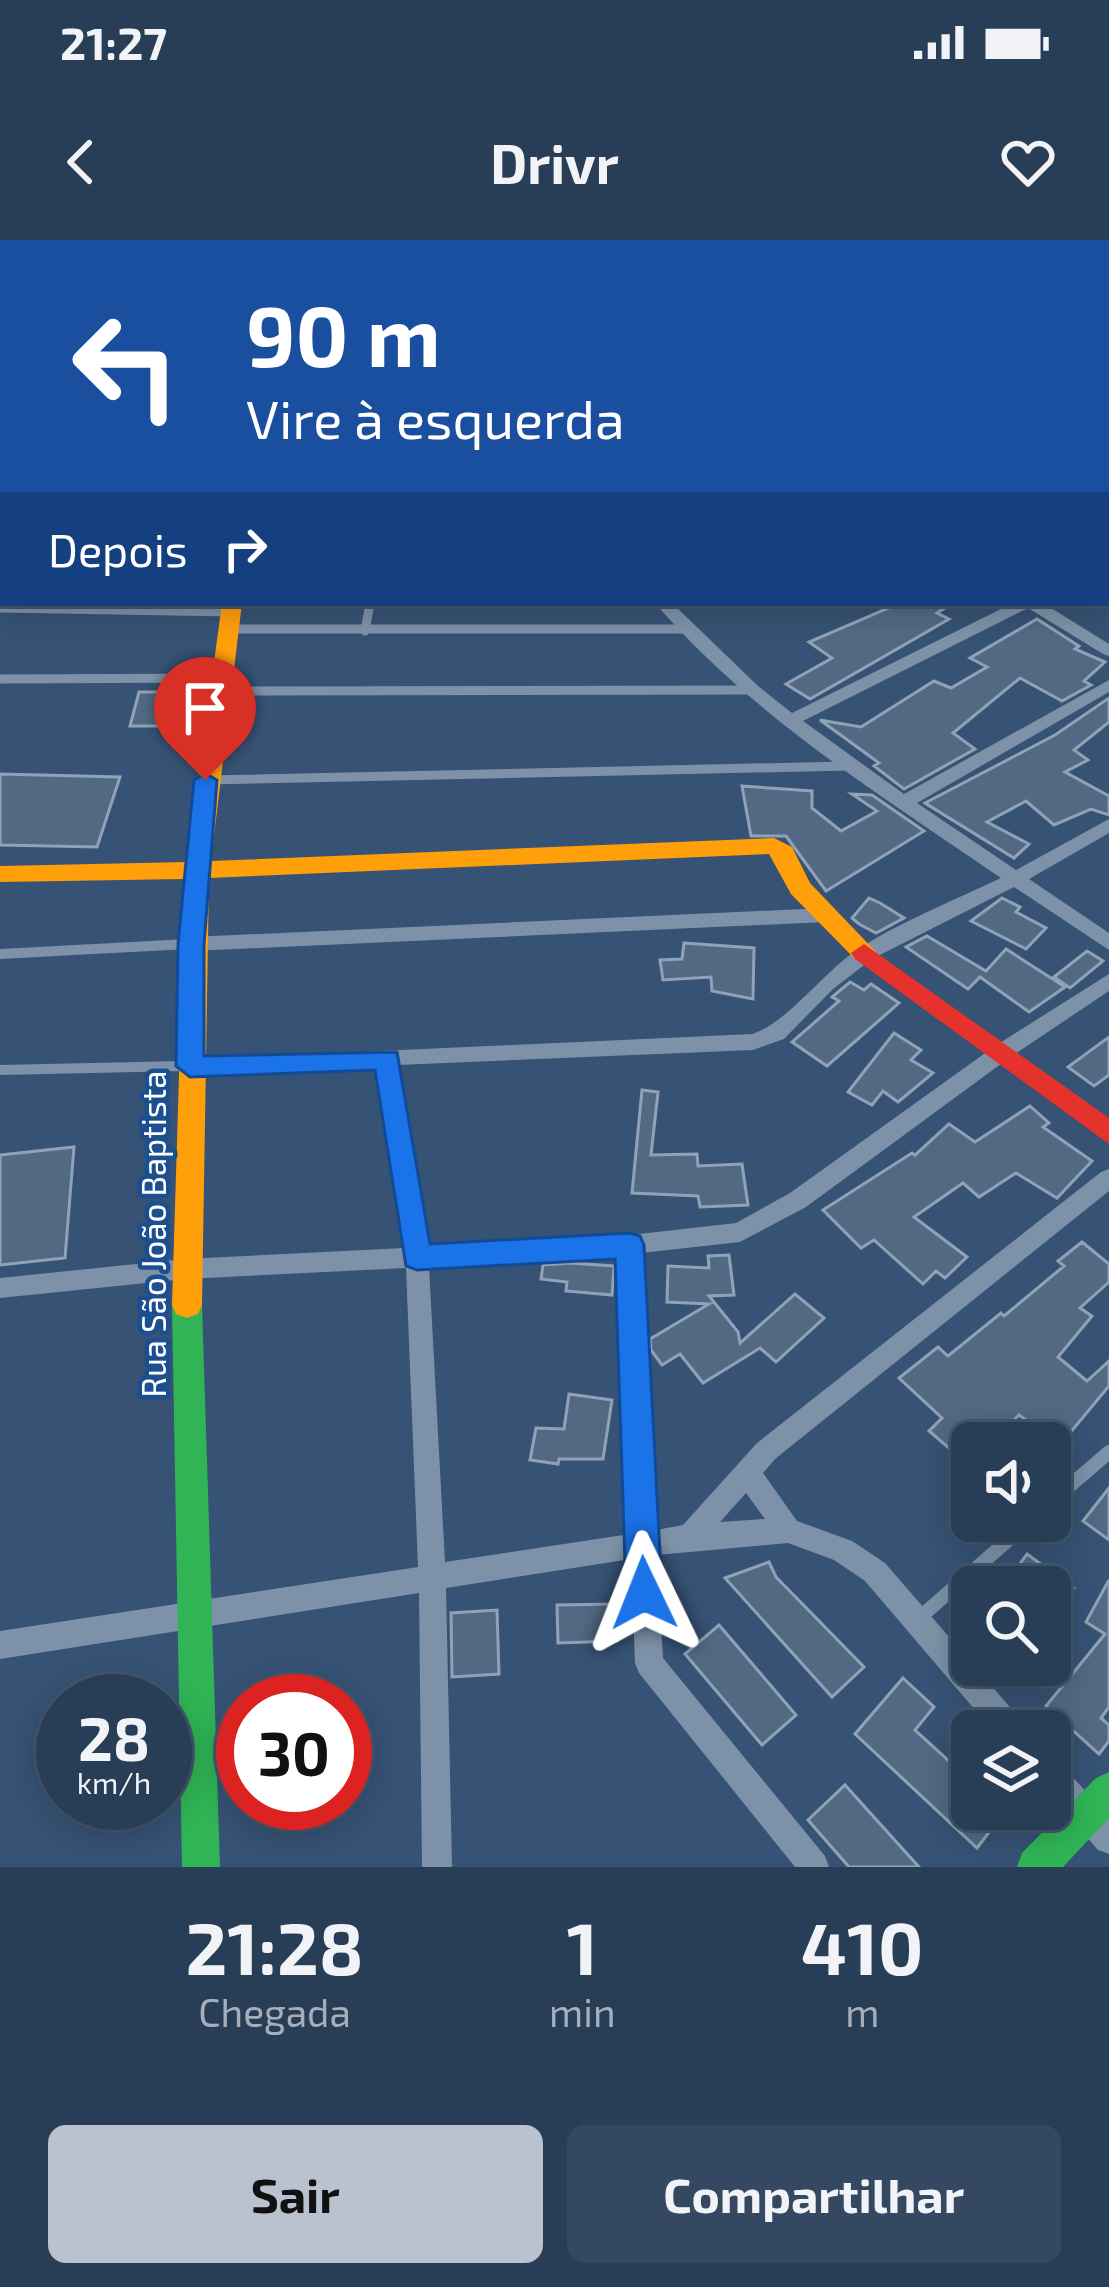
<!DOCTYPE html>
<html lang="pt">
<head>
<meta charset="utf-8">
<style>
	body { margin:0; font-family:"Exo 2",sans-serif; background:#344961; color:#f1f3f6; height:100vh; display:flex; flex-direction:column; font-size:45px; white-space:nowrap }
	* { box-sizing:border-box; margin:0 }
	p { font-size:39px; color:#a5aeba }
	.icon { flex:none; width:66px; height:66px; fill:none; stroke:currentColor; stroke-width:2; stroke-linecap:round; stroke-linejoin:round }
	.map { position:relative; height:1627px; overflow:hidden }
	.sheet { display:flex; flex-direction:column; background:#283e57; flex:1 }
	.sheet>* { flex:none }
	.hud { position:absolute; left:0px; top:0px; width:1110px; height:366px; box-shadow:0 6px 30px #0003,0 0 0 3px #44576d; background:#1a4fa0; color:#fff; overflow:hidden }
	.buttons { position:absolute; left:951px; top:1182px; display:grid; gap:24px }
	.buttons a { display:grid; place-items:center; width:120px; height:120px; border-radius:18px; background:#283e57; box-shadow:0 6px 30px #0003,0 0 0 3px #44576d; font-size:60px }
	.speed { position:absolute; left:36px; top:1434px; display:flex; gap:24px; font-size:60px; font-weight:700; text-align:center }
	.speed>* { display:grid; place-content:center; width:156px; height:156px; border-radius:50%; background:#283e57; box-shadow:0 6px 30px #0003,0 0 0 3px #44576d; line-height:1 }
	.speed small { font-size:30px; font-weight:400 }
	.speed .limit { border:18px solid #d22; background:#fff; color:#111 }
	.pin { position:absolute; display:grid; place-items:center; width:102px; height:102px; color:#fff; margin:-123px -51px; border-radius:50% 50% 50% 0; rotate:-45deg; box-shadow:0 0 12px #0007 }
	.pin .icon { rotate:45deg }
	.me { position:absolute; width:132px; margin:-66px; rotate:358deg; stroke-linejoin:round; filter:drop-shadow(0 0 9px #0008) }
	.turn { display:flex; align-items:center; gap:42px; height:252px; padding:0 48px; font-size:54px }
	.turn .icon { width:156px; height:156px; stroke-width:2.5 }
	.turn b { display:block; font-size:84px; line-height:102px }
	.then { display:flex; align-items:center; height:114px; padding:0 48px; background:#0003; gap:24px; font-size:45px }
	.eta { display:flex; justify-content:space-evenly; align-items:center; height:204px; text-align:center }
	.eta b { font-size:72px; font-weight:700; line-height:84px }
	.cta { display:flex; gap:24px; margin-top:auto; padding:24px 48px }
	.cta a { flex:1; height:138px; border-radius:18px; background:#b9c2ce; color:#111; font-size:48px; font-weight:700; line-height:138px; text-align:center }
	.cta a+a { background:#344961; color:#f1f3f6 }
	.status { display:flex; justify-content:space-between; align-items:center; height:84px; padding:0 60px; background:#283e57; direction:ltr }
	.status svg { height:33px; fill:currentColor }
	header { display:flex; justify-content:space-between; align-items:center; height:156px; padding:0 48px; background:#283e57; font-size:54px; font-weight:700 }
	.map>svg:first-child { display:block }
	.green { fill:#2f66a5 }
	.building { fill:#526984; stroke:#92a2b6; stroke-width:3 }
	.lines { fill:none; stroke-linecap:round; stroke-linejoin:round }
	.lane-far2 { stroke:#7d92a8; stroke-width:9 }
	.lane-far1 { stroke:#7d92a8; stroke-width:10 }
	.lane { stroke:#7d92a8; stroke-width:14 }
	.street { fill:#7d92a8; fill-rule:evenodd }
	.fast { fill:#30b455; fill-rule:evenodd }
	.slow { fill:#ff9f0a; fill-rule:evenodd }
	.jam { fill:#e5322d; fill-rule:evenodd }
	.route { fill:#1a73e8; stroke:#114b97; stroke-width:3 }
	.labels { text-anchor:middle; stroke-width:9; stroke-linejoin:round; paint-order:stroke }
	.street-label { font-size:33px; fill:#fff; stroke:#1b4f8f }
</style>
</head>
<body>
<div class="status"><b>21:27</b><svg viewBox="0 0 49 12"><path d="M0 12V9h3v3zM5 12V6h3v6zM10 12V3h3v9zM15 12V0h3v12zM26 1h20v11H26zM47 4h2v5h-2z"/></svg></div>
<header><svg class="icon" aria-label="back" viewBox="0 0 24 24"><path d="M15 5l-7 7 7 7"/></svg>Drivr<svg class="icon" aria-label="heart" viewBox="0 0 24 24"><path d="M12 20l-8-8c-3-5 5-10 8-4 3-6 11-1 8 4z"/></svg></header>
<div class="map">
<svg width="1109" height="1627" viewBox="0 0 1109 1627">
	<rect width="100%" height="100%" fill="#365274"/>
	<path class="green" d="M71,0H568L68,3Z"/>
	<g class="building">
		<path d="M900,363H953L937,373L949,379L810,459L786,444L832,418L809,402Z"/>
		<path d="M1037,379L1079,406L1075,409L1105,422L1084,441L1091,445L1062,461L1020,438L953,493L975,509L904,549L874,526L879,523L820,480L861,487L934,441L951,448L987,427L970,418Z"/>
		<path d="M139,452H166L158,486H130Z"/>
		<path d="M1109,458V482L1074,510L1088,520L1065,532L1109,556V575L1091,569L1054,585L1026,561L987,582L1029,604L1014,618L925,563L1055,495Z"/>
		<path d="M0,534L120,537L97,607L0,605Z"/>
		<path d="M742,546L812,551V568L841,591L877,571L852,554L872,555L924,591L826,651L786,596H751Z"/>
		<path d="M869,658L880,663L904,678L876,693L859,684L852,678Z"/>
		<path d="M1002,658L1020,667L1016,672L1046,688L1026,709L971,681Z"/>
		<path d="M927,696L986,731L1006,709L1065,747L1029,772L980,737L968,749L906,707Z"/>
		<path d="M684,703L754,708L753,759L712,751L711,737L663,740L660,720L682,719Z"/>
		<path d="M1087,711L1103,721L1070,748L1054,737Z"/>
		<path d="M850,742L864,750L871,744L899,763L827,826L792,802L839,761L832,757Z"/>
		<path d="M894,793L921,810L911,820L933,833L898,862L883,851L872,865L848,852Z"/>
		<path d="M1109,797V835L1094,846L1068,827Z"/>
		<path d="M642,850L658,852L651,915L697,914L698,926L742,924L748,965L700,967L698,956L632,953Z"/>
		<path d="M1030,866L1049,883L1043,887L1092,921L1057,958L1016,933L979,957L963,943L914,977L967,1017L945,1038L936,1031L923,1044L874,1000L861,1008L823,970L912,913L915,915L949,884L975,902Z"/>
		<path d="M74,907L65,1018L0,1025V915Z"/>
		<path d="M1082,1002L1109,1024V1042L1080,1068L1092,1076L1058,1117L1087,1141L1109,1121V1146L1060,1205L1019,1175L990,1203H972V1228L929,1191L942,1178L899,1138L938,1107L948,1116L1001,1073L1004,1076L1064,1026L1058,1021Z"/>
		<path d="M729,1015L734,1055L709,1056L738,1092L740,1103L795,1054L824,1078L776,1122L760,1108L703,1143L680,1114L662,1125L651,1110L650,1099L709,1064L667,1062L668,1026L709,1028L708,1016Z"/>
		<path d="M569,1023L614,1026L612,1055L566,1051L567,1042L541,1039L543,1025Z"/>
		<path d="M569,1154L612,1160L603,1219H559L558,1224L530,1220L536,1188L564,1189Z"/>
		<path d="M1109,1248V1300L1083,1281Z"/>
		<path d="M1027,1314L1072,1347H1003Z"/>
		<path d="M769,1322L776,1337L864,1427L832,1457L725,1338Z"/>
		<path d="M1109,1340V1467L1101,1478L1109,1485V1501L1099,1514L1046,1466L1105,1394L1086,1382Z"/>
		<path d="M615,1364L617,1401L558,1403L557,1365Z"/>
		<path d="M497,1370L499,1434L452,1437L451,1373Z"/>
		<path d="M719,1385L796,1475L762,1505L685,1414Z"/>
		<path d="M903,1438L934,1467L915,1490L972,1542V1569H1007L977,1608L855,1494Z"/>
		<path d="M845,1545L919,1627H849L808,1580Z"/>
	</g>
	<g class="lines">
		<g class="lane-far2">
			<path d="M0,368L231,372"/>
			<path d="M230,389H689"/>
			<path d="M365,391L370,363"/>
			<path d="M0,439L221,438"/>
			<path d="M223,451L752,450"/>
			<path d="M207,540L848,526"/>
		</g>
		<g class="lane-far1">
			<path d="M0,714L188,704"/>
			<path d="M0,830L183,826"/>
		</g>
		<g class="lane">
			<path d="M1050,1263L1109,1212"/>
			<path d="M917,1380L1030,1281"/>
		</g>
		<g class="street">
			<path d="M1109,55V63L1107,64V56Z"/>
			<path d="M0,76L3,77V85L0,84Z"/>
			<path d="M1109,129V137L1107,138V130Z"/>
			<rect x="0" y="133" width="3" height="8"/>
			<rect x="1107" y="158" width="2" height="9"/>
			<path d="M0,185L3,186V194L0,193Z"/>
			<path d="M1109,314V324L1107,325V315Z"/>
			<path d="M655,363H672L758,446L792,473L1013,363H1043L1109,404V416L1103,414L1028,368L803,481L904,554L1109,440V452L917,563L1016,630L1109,579V593L1029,639L1109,693V710L1014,647L872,719L833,749L784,799L753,810L398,825L427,1007L604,998L736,983L790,953L995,806L1109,734V751L1009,818L806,967L740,1002L641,1013L656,1290L683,1285L757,1203L1101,932L1109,929V951L775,1219L763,1233L797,1281L852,1301L885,1323L1022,1481L1026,1491H993L865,1341L834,1320L788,1303L657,1315L663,1418L825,1616L829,1627H795L639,1433L635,1423L631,1319L446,1348L452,1627H422L419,1353L0,1419V1391L418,1327L406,1028L185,1039L0,1058V1038L185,1019L404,1008L377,826L190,834L183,832L179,826L183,820L752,794C787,783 822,734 855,711C899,682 953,661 1001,638C880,555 751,475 655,363ZM618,1016L630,1294L445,1322L429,1027ZM746,1253L765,1279L720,1282Z"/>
			<path d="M827,668L837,675L827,682L191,711L181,704L191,697Z"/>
			<path d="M1050,1518L1060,1523L1109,1577V1614L1098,1610L1050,1555Z"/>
		</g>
		<g class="fast">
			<path d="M187,1052L198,1056L202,1065L220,1627H182L172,1065L176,1056Z"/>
			<path d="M1109,1532V1578L1063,1627H1017L1022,1613L1096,1538Z"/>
		</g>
		<path class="slow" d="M222,363H242L211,621L774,598L792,607L810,643L877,713L864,722L855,719L791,654L769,614L209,638L202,1065L198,1074L187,1078L176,1074L172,1065L185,639L0,642V626L187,622Z"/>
		<path class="jam" d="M864,704L1109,878V904L855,719L851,713Z"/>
	</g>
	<path class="route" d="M205,533L217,540L204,704V816L397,812L430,1004L629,993L640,996L644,1005L662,1353L657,1365L644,1370L632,1365L626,1353L615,1019L417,1030L406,1026L375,830L190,837L176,826L178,704L194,540Z"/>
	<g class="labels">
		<g class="street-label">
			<text transform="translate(154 994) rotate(-90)" y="12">Rua São João Baptista</text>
		</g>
	</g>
</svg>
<div class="buttons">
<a><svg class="icon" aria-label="sound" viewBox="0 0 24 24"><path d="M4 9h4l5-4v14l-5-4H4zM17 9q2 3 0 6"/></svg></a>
<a><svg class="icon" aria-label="search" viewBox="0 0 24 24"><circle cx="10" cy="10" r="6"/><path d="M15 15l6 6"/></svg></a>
<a><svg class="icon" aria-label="layers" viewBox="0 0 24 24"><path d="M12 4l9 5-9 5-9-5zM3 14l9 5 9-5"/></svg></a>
</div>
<div class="speed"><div>28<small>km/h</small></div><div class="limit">30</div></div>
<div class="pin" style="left:205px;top:540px;background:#d93025"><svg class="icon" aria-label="arrive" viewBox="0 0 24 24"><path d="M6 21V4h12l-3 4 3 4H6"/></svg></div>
<svg class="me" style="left:644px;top:1353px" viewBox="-20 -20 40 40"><path d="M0-17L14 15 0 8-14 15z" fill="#1a73e8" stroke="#fff" stroke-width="4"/></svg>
<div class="hud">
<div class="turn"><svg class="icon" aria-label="left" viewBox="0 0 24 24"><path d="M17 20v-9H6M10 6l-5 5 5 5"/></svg><div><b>90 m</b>Vire à esquerda</div></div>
<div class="then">Depois<svg class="icon" aria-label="right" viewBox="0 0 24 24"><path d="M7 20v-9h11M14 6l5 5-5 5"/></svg></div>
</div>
</div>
<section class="sheet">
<div class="eta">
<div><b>21:28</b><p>Chegada</p></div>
<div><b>1</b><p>min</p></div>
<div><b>410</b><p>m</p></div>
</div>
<div class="cta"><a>Sair</a><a>Compartilhar</a></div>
</section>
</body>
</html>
